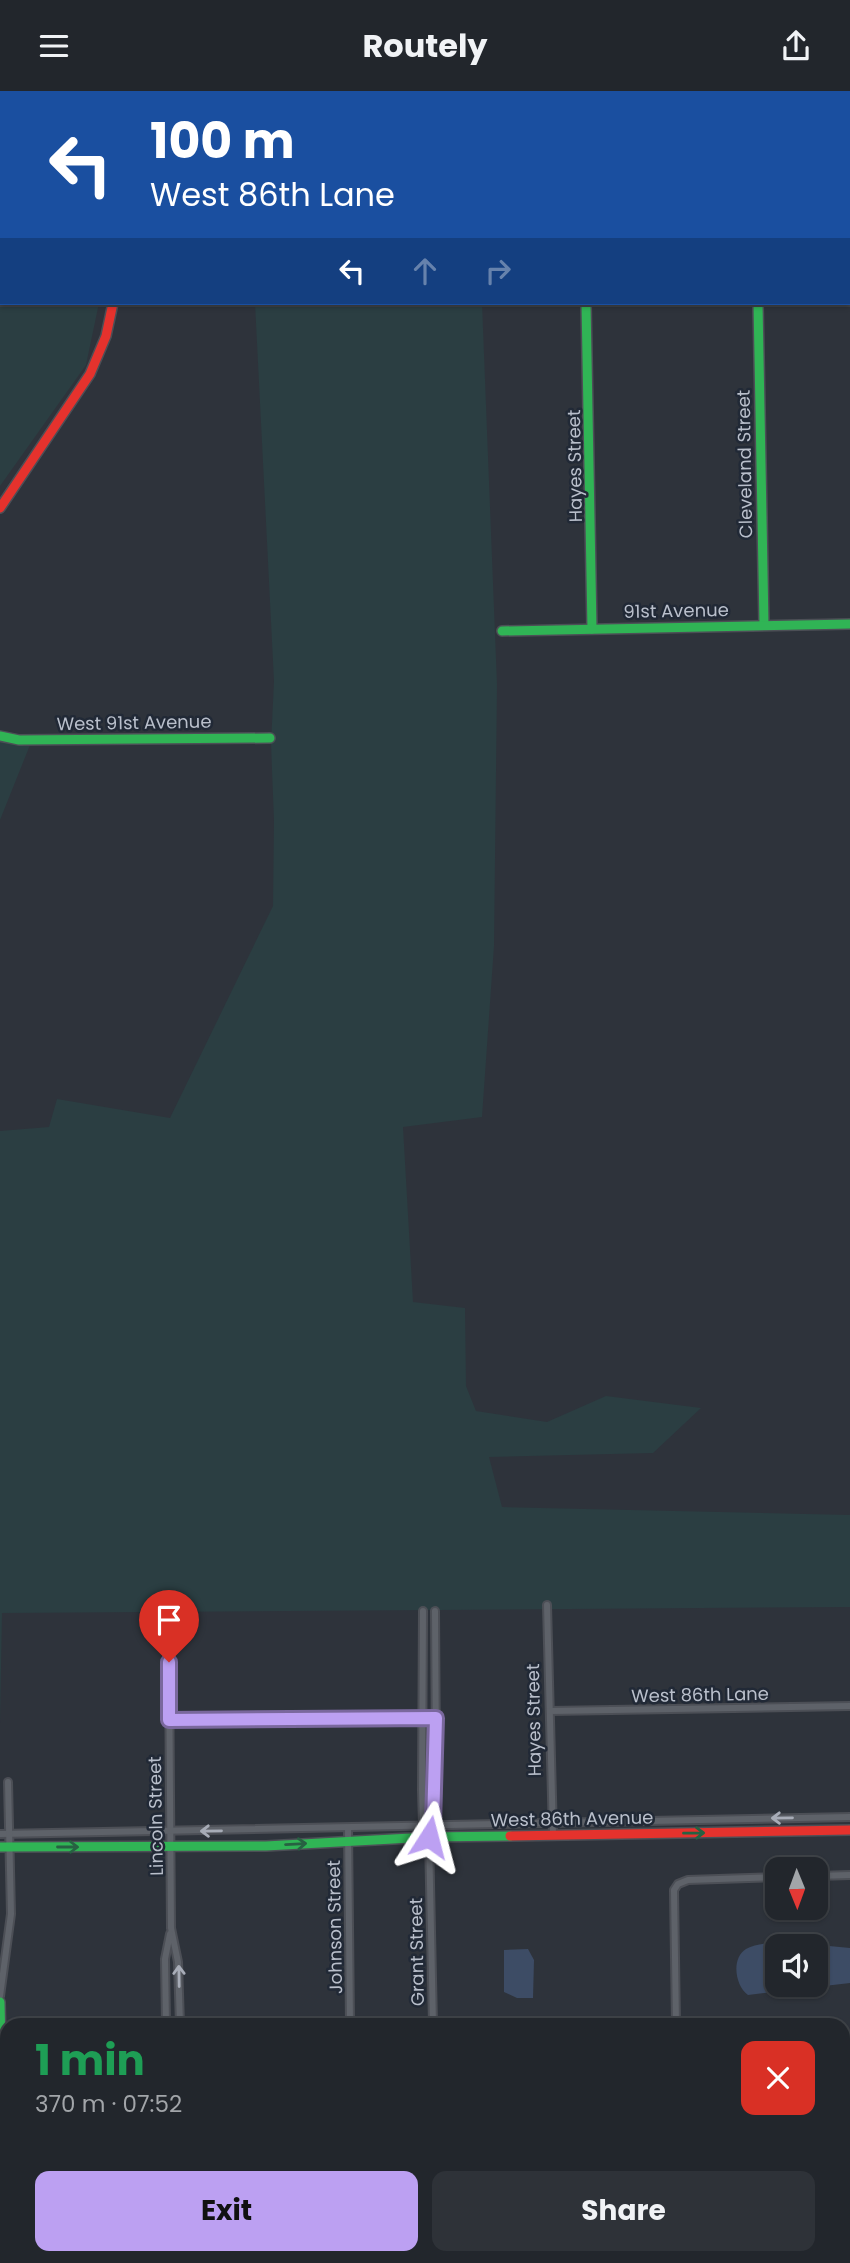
<!DOCTYPE html>
<html lang="en">
<head>
<meta charset="utf-8">
<style>
	body { margin:0; font-family:Poppins,sans-serif; background:#2e3238; color:#f1f3f6; height:100vh; display:flex; flex-direction:column; font-size:26px; white-space:nowrap }
	* { box-sizing:border-box; margin:0 }
	p { font-size:23px; color:#a2a5a9 }
	.icon { flex:none; width:38px; height:38px; fill:none; stroke:currentColor; stroke-width:2; stroke-linecap:round; stroke-linejoin:round }
	.map { position:relative; flex:1; overflow:hidden }
	.panel { position:absolute; left:0px; top:1927px; width:850px; height:247px; display:flex; flex-direction:column; background:#22262c; border-radius:21px 21px 0 0; box-shadow:0 2px 5px #0004,0 0 0 2px #3f4348 }
	.panel>* { flex:none }
	.banner { position:absolute; left:0px; top:0px; width:850px; height:214px; box-shadow:0 2px 5px #0004,0 0 0 2px #3f4348; background:#1a4fa0; color:#fff; overflow:hidden }
	.needle { width:46px; rotate:179deg }
	.tools { position:absolute; left:765px; top:1766px; display:grid; gap:14px }
	.tools a { display:grid; place-items:center; width:63px; height:63px; border-radius:14px; background:#22262c; box-shadow:0 2px 5px #0004,0 0 0 2px #3f4348; font-size:35px }
	.pin { position:absolute; display:grid; place-items:center; width:60px; height:60px; color:#fff; margin:-72px -30px; border-radius:50% 50% 50% 0; rotate:-45deg; box-shadow:0 0 7px #0007 }
	.pin .icon { rotate:45deg }
	.me { position:absolute; width:77px; margin:-38px; rotate:9deg; stroke-linejoin:round; filter:drop-shadow(0 0 5px #0008) }
	.turn { display:flex; align-items:center; gap:24px; height:147px; padding:0 35px; font-size:32px }
	.turn .icon { width:91px; height:91px; stroke-width:2.5 }
	.turn b { display:block; font-size:49px; line-height:60px }
	.lanes { display:flex; align-items:center; height:66px; padding:0 35px; background:#0003; justify-content:center; gap:35px; direction:ltr }
	.lanes .off { opacity:.35 }
	.round { display:grid; place-items:center; flex:none; width:74px; height:74px; border-radius:14px; background:#2e3238 }
	.summary { display:flex; align-items:center; justify-content:space-between; height:119px; padding:0 35px }
	h1 { font-size:42px; font-weight:700; line-height:52px; color:#1e9e55 }
	.primary-button { display:flex; gap:14px; margin-top:auto; padding:14px 35px }
	.primary-button a { flex:1; height:80px; border-radius:14px; background:#bca0f2; color:#111; font-size:28px; font-weight:700; line-height:80px; text-align:center }
	.primary-button a+a { background:#2e3238; color:#f1f3f6 }
	header { display:flex; justify-content:space-between; align-items:center; height:91px; padding:0 35px; background:#22262c; font-size:32px; font-weight:700 }
	.map>svg:first-child { display:block }
	.green { fill:#2b3e42 }
	.water { fill:#3d4c65; fill-rule:evenodd }
	.lines { fill:none; stroke-linecap:round; stroke-linejoin:round }
	.street-casing { stroke:#4c4f56; stroke-width:10 }
	.fast-casing { stroke:#4c4f56; stroke-width:12 }
	.jam-casing { stroke:#4c4f56; stroke-width:12 }
	.street { stroke:#5e6269; stroke-width:6 }
	.fast { stroke:#30b455; stroke-width:9 }
	.jam { stroke:#e5322d; stroke-width:9 }
	.oneway { stroke:#a7acb7 }
	.oneway2 { stroke:#276142 }
	.route-casing { stroke:#7a689d; stroke-width:18 }
	.route { stroke:#bca0f2; stroke-width:12 }
	.labels { text-anchor:middle; stroke-width:5; stroke-linejoin:round; paint-order:stroke }
	.street-label { font-size:18px; fill:#b9bfcb; stroke:#212936 }
</style>
</head>
<body>
<header><svg class="icon" aria-label="menu" viewBox="0 0 24 24"><path d="M4 6h16M4 12h16M4 18h16"/></svg>Routely<svg class="icon" aria-label="share" viewBox="0 0 24 24"><path d="M12 15V3M7 8l5-5 5 5M5 13v7h14v-7"/></svg></header>
<div class="map">
<svg width="850" height="2172" viewBox="0 0 850 2172">
	<rect width="100%" height="100%" fill="#2e333b"/>
	<g class="green">
		<path d="M0,114L2,212H99L86,274L0,395Z"/>
		<path d="M255,212H482L497,594L494,855L482,1026L403,1036L413,1211L465,1217L466,1295L476,1320L547,1331L606,1305L701,1317L653,1362L489,1366L502,1416L850,1424V1516L2,1522L0,1632V1040L49,1036L57,1008L170,1027L273,815L274,729L271,653L274,590Z"/>
		<path d="M0,645L32,649L0,729Z"/>
	</g>
	<g class="water">
		<path d="M769,1852H798L850,1857V1892L748,1904C735,1895 731,1867 746,1858C753,1854 762,1853 769,1852ZM777,1855H816V1894H777Z"/>
		<path d="M528,1858L534,1869L533,1907H517L504,1901V1859Z"/>
	</g>
	<g class="lines">
		<defs>
			<g id="street">
				<path d="M59,0L108,2"/>
				<path d="M802,0V2"/>
				<path d="M547,1514L553,1744"/>
				<path d="M423,1520L422,1699L423,1733L429,1746"/>
				<path d="M169,1571L171,1837L178,1871L180,1934"/>
				<path d="M550,1620L850,1615"/>
				<path d="M169,1629L436,1627"/>
				<path d="M348,1737L350,1934"/>
				<path d="M0,1743L850,1726"/>
				<path d="M816,1785L850,1784"/>
				<path d="M0,1905L11,1823L8,1691"/>
				<path d="M166,1934L165,1868L170,1843"/>
				<path d="M433,1934L429,1746L433,1733L436,1666L435,1520"/>
				<path d="M676,1934L674,1799L678,1793L688,1789L777,1786"/>
				<path d="M844,1962L850,1961"/>
				<path d="M844,2120H850"/>
				<path d="M355,2166L356,2172"/>
				<path d="M438,2166V2172"/>
				<path d="M683,2166V2172"/>
				<path d="M144,2172L147,2170H212L215,2172"/>
				<path d="M702,2172L703,2166"/>
				<path d="M769,2172L774,2166"/>
			</g>
			<g id="fast">
				<path d="M849,69H850"/>
				<path d="M0,82H2"/>
				<path d="M849,83H850"/>
				<path d="M0,94H2"/>
				<path d="M586,212L592,538"/>
				<path d="M758,212L764,534"/>
				<path d="M502,540L850,533"/>
				<path d="M0,645L19,649L270,647"/>
				<path d="M0,1756L266,1755L429,1746L510,1745"/>
				<path d="M0,1911L6,2172"/>
			</g>
			<g id="jam">
				<path d="M158,0V2"/>
				<path d="M0,417L90,283L106,245L113,212"/>
				<path d="M510,1745L850,1739"/>
			</g>
		</defs>
		<use href="#street" class="street-casing"/>
		<use href="#fast" class="fast-casing"/>
		<use href="#jam" class="jam-casing"/>
		<use href="#street" class="street"/>
		<use href="#fast" class="fast"/>
		<use href="#jam" class="jam"/>
	</g>
	<defs><path id="oneway-shaft" d="M-6 0H5M1.5-3L5.5 0L1.5 3" fill="none" stroke-width="1.6" stroke-linecap="round" stroke-linejoin="round" transform="scale(1.75)"/></defs>
	<g class="oneway">
		<use href="#oneway-shaft" transform="translate(782 1727) rotate(179)"/>
		<use href="#oneway-shaft" transform="translate(211 1740) rotate(179)"/>
		<use href="#oneway-shaft" transform="translate(179 1885) rotate(-91)"/>
	</g>
	<g class="oneway2">
		<use href="#oneway-shaft" transform="translate(694 1742) rotate(-1)"/>
		<use href="#oneway-shaft" transform="translate(296 1753) rotate(-3)"/>
		<use href="#oneway-shaft" transform="translate(68 1756)"/>
	</g>
	<g class="lines">
		<defs>
			<path id="route" d="M169,1571V1629L436,1627L433,1733L429,1746"/>
		</defs>
		<use href="#route" class="route-casing"/>
		<use href="#route" class="route"/>
	</g>
	<g class="labels">
		<g class="street-label">
			<text transform="translate(745 373) rotate(-91)" y="6">Cleveland Street</text>
			<text transform="translate(575 375) rotate(-91)" y="6">Hayes Street</text>
			<text transform="translate(676 520) rotate(-1)" y="6">91st Avenue</text>
			<text transform="translate(134 632) rotate(-1)" y="6">West 91st Avenue</text>
			<text transform="translate(700 1604) rotate(-1)" y="6">West 86th Lane</text>
			<text transform="translate(534 1629) rotate(-91)" y="6">Hayes Street</text>
			<text transform="translate(156 1725) rotate(-91)" y="6">Lincoln Street</text>
			<text transform="translate(572 1728) rotate(-1)" y="6">West 86th Avenue</text>
			<text transform="translate(335 1836) rotate(-91)" y="6">Johnson Street</text>
			<text transform="translate(417 1861) rotate(-91)" y="6">Grant Street</text>
		</g>
	</g>
</svg>
<div class="tools">
<a><svg class="needle" viewBox="-14 -14 28 28"><path d="M0-13l5 13h-10z" fill="#e53935"/><path d="M0 13l5-13h-10z" fill="#a2a5a9"/></svg></a>
<a><svg class="icon" aria-label="sound" viewBox="0 0 24 24"><path d="M4 9h4l5-4v14l-5-4H4zM17 9q2 3 0 6"/></svg></a>
</div>
<div class="pin" style="left:169px;top:1571px;background:#d93025"><svg class="icon" aria-label="arrive" viewBox="0 0 24 24"><path d="M6 21V4h12l-3 4 3 4H6"/></svg></div>
<svg class="me" style="left:429px;top:1746px" viewBox="-20 -20 40 40"><path d="M0-17L14 15 0 8-14 15z" fill="#bca0f2" stroke="#fff" stroke-width="4"/></svg>
<div class="banner">
<div class="turn"><svg class="icon" aria-label="left" viewBox="0 0 24 24"><path d="M17 20v-9H6M10 6l-5 5 5 5"/></svg><div><b>100 m</b>West 86th Lane</div></div>
<div class="lanes"><svg class="icon" aria-label="left" viewBox="0 0 24 24"><path d="M17 20v-9H6M10 6l-5 5 5 5"/></svg><svg class="icon off" aria-label="ahead" viewBox="0 0 24 24"><path d="M12 20V5M6 11l6-6 6 6"/></svg><svg class="icon off" aria-label="right" viewBox="0 0 24 24"><path d="M7 20v-9h11M14 6l5 5-5 5"/></svg></div>
</div>
<section class="panel">
<div class="summary"><div><h1>1 min</h1><p>370 m · 07:52</p></div><a class="round" style="background:#d93025;color:#fff"><svg class="icon" aria-label="close" viewBox="0 0 24 24"><path d="M6 6l12 12M18 6L6 18"/></svg></a></div>
<div class="primary-button"><a>Exit</a><a>Share</a></div>
</section>
</div>
</body>
</html>
